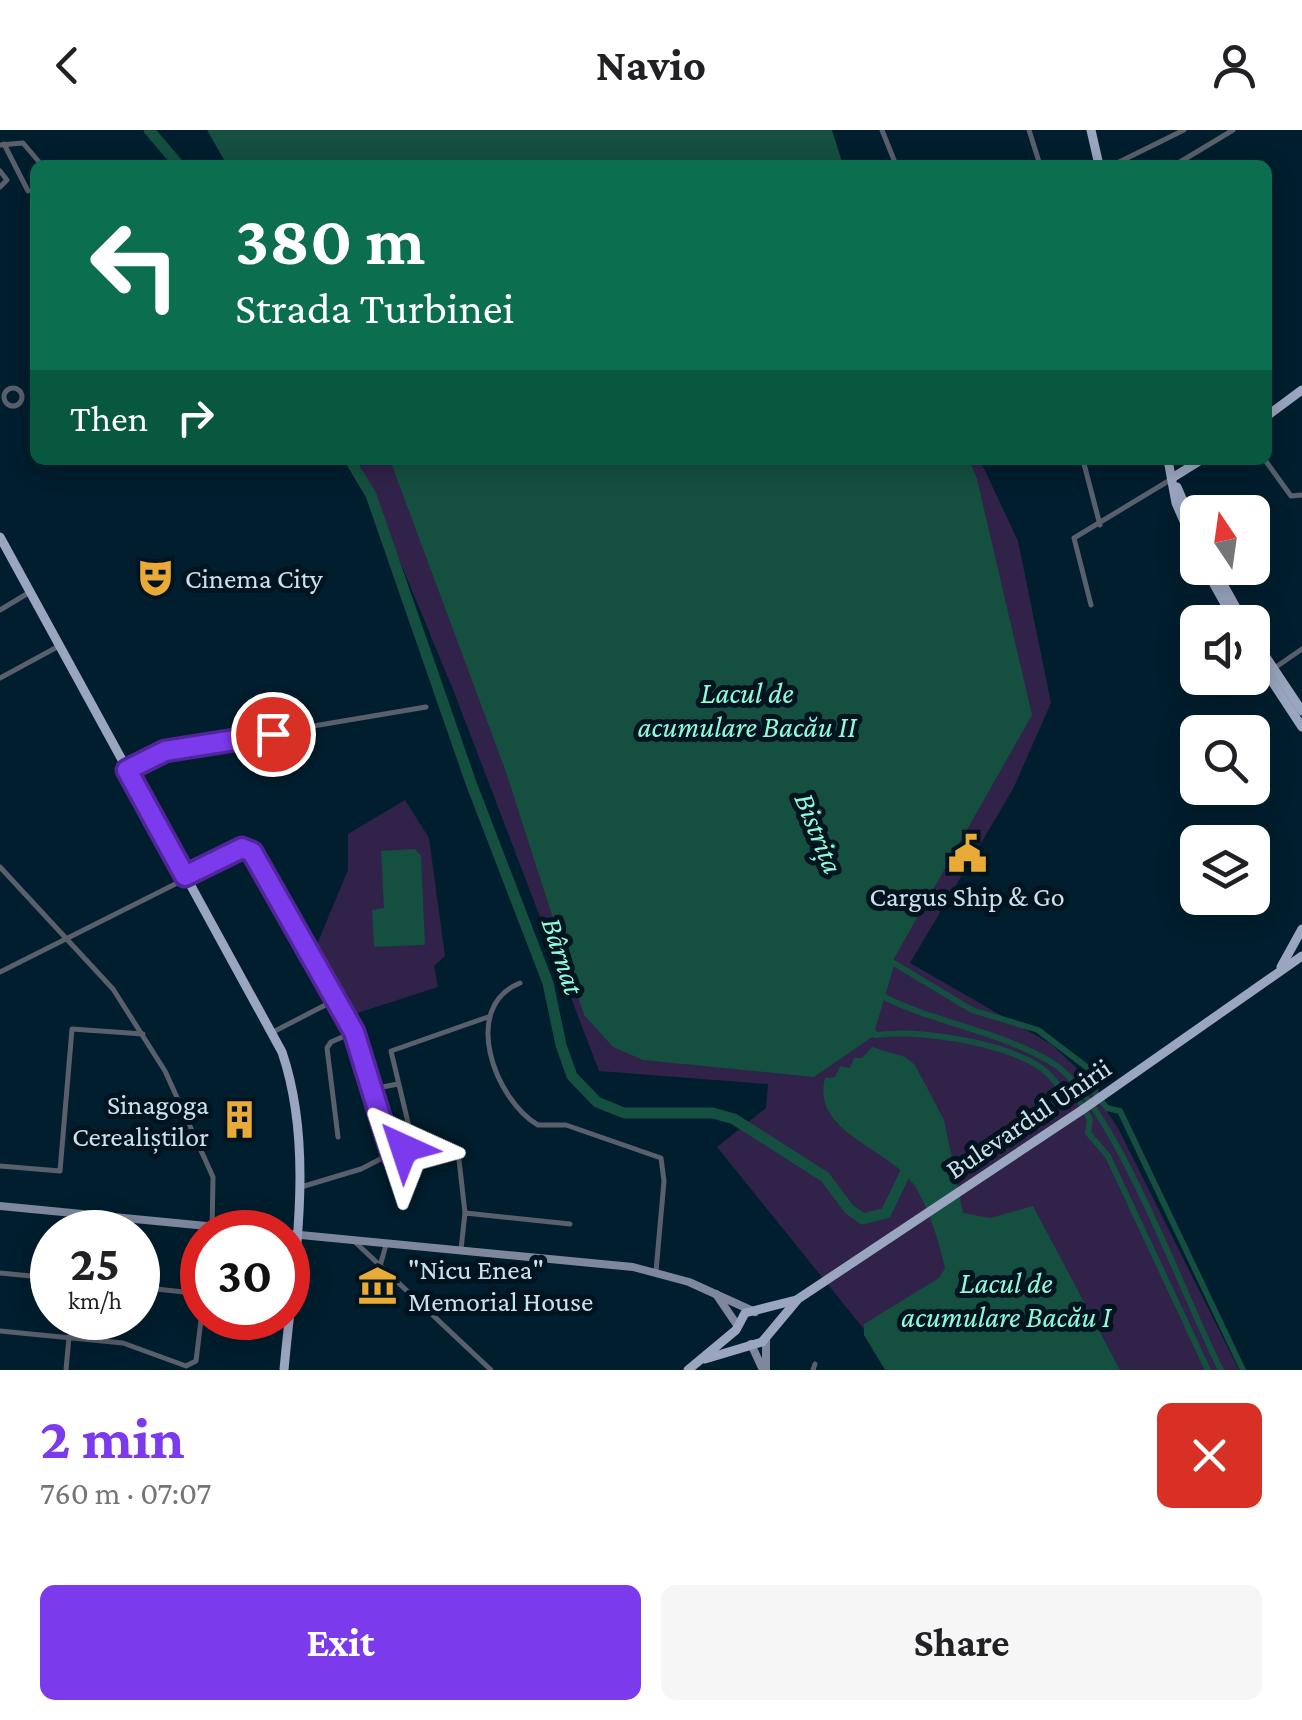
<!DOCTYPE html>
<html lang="en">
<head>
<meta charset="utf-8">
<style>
	body { margin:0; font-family:"Crimson Pro",serif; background:#f6f6f6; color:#202124; height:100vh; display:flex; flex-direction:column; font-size:38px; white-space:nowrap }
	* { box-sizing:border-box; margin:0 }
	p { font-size:32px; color:#757577 }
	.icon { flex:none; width:55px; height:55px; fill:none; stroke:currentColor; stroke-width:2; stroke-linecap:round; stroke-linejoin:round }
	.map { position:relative; height:1240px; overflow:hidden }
	.side { display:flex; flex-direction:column; background:#fff; flex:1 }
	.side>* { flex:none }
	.hud { position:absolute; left:30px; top:30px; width:1242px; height:305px; border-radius:15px; box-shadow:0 5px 25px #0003; background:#0b6e4f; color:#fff; overflow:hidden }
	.needle { width:65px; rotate:347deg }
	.tools { position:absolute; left:1180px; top:365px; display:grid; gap:20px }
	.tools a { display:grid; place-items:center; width:90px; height:90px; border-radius:15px; background:#fff; box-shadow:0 5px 25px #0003; font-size:50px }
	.speed { position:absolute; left:30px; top:1080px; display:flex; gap:20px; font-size:50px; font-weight:700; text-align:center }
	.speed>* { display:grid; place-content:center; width:130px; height:130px; border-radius:50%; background:#fff; box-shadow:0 5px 25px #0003; line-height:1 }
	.speed small { font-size:25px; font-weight:400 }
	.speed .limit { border:15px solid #d22; background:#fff; color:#111 }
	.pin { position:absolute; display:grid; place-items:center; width:85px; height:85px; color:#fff; margin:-42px; border:5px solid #fff; border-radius:50%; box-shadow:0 2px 10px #0007 }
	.me { position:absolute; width:110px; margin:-55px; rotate:318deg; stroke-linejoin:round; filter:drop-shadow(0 0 8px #0008) }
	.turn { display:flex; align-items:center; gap:35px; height:210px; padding:0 40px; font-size:45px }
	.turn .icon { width:130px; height:130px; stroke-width:2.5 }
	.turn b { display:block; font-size:70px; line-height:85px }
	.then { display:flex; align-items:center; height:95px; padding:0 40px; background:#0003; gap:20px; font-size:38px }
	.round { display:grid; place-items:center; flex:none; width:105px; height:105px; border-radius:15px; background:#f6f6f6 }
	.head { display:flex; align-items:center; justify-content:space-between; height:170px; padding:0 40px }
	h1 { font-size:60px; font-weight:700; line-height:75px; color:#7c3aed }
	.primary-button { display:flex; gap:20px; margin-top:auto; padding:20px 40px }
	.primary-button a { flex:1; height:115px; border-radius:15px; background:#7c3aed; color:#fff; font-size:40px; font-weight:700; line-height:115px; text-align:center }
	.primary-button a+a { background:#f6f6f6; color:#202124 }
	header { display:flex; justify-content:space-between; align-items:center; height:130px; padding:0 40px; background:#fff; font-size:45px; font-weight:700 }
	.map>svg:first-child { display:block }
	.green { fill:#302249 }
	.water { fill:#144f40 }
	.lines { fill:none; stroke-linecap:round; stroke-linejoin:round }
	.canal { stroke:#144f40; stroke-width:6 }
	.river { stroke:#144f40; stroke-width:11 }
	.street { stroke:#5a5f6c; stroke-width:5 }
	.secondary { stroke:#7e879c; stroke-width:8 }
	.primary { stroke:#9aa6c0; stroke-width:9 }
	.route-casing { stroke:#51269a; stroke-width:25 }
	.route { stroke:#7c3aed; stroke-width:18 }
	.labels { text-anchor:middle; stroke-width:10; stroke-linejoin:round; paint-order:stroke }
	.poi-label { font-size:28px; fill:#cee0eb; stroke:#001420; text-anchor:start }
	.street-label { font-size:28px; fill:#cee0eb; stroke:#001420 }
	.water-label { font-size:30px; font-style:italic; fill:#90fbdb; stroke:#001420 }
</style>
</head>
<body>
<header><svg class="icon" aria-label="back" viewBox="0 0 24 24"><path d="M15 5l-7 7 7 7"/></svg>Navio<svg class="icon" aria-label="person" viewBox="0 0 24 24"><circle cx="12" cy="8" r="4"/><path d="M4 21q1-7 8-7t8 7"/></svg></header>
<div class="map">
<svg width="1302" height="1240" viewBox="0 0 1302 1240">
	<rect width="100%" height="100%" fill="#001e2e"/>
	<g class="green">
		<path d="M358,330H980L1018,411L1051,573L1013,659L910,833L1051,914L1080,941L1118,998L1239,1240H885L863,1198L717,1017L766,978L768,954L599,941L454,562Z"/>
		<path d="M405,670L429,708L445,826L434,836L438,857L345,887L313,824L348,740V704Z"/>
	</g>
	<g class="water">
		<path d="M207,0H832L843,35H227Z"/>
		<path d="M390,330H969L977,349L1032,585L892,832L872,899L875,905L814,947L643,930L613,917L584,885L506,642Z"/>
		<path d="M415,719L421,726L425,815L374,817L372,780L384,778L381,721Z"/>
		<path d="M872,917L905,927L915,935L944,990L963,1083L990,1088L1033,1076L1120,1240H885L864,1205V1194L939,1148L945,1138C939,1112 929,1079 915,1056C889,1017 811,1003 825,948L835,947L840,936L850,938L854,928H862Z"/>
	</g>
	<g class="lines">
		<g class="canal">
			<path d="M880,865C934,893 997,900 1051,932C1114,969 1184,1169 1221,1240"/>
			<path d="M1208,1240L1108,1026L1088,1003L1090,989L1078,969C1053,958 1058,948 1037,935C999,912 919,899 875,905L872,899L892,832L972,880L1038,900L1097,945L1095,963L1107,978L1120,981L1243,1240"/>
		</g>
		<g class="river">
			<path d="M149,0L179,35"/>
			<path d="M350,330L371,365L471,653L548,853L561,915L572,946L597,972L624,983H713L734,989L825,1047L849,1079L863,1089L886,1083L910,1033"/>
		</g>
		<g class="street">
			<path d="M882,0L896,35"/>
			<path d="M1029,0L1040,35"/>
			<path d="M4,14L28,61"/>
			<path d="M0,15L23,13L40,33"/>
			<path d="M1113,35L1184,0"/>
			<path d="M1175,35L1233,0"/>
			<path d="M0,41L7,50L0,57"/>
			<circle cx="13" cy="267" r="9"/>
			<path d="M1083,330L1100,395"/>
			<path d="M1265,330L1291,366L1302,365"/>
			<path d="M1091,475L1074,408L1170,350"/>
			<path d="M0,480L30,462"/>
			<path d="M1276,537L1302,519"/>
			<path d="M0,548L59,516"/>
			<path d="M127,640L165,621L426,577"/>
			<path d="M0,737L113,859L165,941L213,1047L212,1102"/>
			<path d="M0,842L247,718L338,868L368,939L391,1025"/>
			<path d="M520,853C460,877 495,970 538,995H566L661,1028L664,1051L656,1141"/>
			<path d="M273,902L337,869"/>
			<path d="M372,959L398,954"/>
			<path d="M338,1007L327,918L331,912L354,902"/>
			<path d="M459,1030L465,1083"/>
			<path d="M0,1036L60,1041L72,899L143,904"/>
			<path d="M301,1057L361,1039L408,1015L410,1001L391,921L488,887"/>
			<path d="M354,1111L491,1240"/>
			<path d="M461,1119L465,1083L570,1094"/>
			<path d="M380,1136L386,1115"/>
			<path d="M0,1143L52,1148"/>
			<path d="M138,1157L202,1164"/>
			<path d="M0,1201L123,1213L186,1236L196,1231L202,1182"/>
			<path d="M66,1240L69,1207"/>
			<path d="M813,1240L815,1234"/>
		</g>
		<g class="secondary">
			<path d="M0,1076L633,1137L689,1152L755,1182"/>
			<path d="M716,1164L737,1195"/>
			<path d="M751,1214L763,1240"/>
			<path d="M766,1240V1208"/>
		</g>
		<g class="primary">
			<path d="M1091,0L1099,35"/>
			<path d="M1268,285L1302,260"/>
			<path d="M1168,330L1176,373L1198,423"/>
			<path d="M1172,348L1201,330"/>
			<path d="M1177,357L1198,405"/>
			<path d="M0,407L282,922C316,1022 293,1137 284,1240"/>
			<path d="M1205,438L1235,492"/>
			<path d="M1214,438L1244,492"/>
			<path d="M1252,506L1302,581"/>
			<path d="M1252,521L1302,597"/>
			<path d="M1281,837L1302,799"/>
			<path d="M705,1229L762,1212L798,1169L1082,980L1302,826"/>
			<path d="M688,1240L736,1200L745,1183L796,1170"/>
		</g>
	</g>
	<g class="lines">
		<defs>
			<path id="route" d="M273,604L165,621L127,640L185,746L242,718L252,722L354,902L392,1025L404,1018"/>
		</defs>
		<use href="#route" class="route-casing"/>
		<use href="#route" class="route"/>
	</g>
	<defs>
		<symbol id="theatre-bare" viewBox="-9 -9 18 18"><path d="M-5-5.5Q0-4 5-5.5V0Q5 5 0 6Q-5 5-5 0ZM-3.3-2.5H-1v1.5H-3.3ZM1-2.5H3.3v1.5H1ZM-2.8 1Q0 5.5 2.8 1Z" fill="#e9aa38" stroke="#001420" stroke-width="2.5" paint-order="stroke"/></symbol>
		<symbol id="civic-bare" viewBox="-9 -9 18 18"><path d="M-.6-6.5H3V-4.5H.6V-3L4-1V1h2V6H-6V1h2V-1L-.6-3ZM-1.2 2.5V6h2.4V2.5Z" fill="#e9aa38" stroke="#001420" stroke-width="2.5" paint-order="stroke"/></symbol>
		<symbol id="building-bare" viewBox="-9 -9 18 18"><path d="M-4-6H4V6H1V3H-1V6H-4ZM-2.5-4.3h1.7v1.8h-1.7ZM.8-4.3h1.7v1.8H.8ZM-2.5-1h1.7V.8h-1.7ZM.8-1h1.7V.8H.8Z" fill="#e9aa38" stroke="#001420" stroke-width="2.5" paint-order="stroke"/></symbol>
		<symbol id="museum-bare" viewBox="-9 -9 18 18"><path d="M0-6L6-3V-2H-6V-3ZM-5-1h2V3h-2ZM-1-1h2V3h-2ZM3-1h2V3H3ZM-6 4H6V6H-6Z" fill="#e9aa38" stroke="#001420" stroke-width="2.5" paint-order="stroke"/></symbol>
	</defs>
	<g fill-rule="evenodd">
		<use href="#theatre-bare" x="128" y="420" width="55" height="55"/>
		<use href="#civic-bare" x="940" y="696" width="55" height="55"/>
		<use href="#building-bare" x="212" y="962" width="55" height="55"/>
		<use href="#museum-bare" x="350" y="1128" width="55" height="55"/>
	</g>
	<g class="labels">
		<g class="poi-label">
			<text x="185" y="458">Cinema City</text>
			<text x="967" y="776" text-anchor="middle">Cargus Ship &amp; Go</text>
			<text x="209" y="984" text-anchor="end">Sinagoga<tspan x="209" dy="32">Cerealiștilor</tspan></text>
			<text x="408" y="1149">"Nicu Enea"<tspan x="408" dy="32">Memorial House</tspan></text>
		</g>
		<g class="street-label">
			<text transform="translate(1028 988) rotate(-34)" y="10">Bulevardul Unirii</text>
		</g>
		<g class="water-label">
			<text x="747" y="573">Lacul de<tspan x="747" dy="34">acumulare Bacău II</tspan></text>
			<text transform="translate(819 703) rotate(68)" y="10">Bistrița</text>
			<text transform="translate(563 826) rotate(72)" y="10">Bârnat</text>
			<text x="1006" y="1163">Lacul de<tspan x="1006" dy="34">acumulare Bacău I</tspan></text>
		</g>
	</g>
</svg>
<div class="tools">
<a><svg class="needle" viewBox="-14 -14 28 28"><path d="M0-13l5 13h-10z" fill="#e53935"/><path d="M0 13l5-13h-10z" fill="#757577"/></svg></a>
<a><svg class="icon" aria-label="sound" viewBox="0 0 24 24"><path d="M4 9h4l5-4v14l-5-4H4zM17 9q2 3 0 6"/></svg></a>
<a><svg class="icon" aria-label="search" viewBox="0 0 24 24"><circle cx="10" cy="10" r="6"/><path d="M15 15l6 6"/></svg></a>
<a><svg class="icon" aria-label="layers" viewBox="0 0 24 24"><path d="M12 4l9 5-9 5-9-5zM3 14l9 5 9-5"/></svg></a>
</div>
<div class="speed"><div>25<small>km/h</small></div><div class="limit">30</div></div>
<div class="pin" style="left:273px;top:604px;background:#d93025"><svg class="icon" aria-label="arrive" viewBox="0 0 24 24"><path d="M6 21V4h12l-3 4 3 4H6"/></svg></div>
<svg class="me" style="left:404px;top:1018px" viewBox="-20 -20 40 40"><path d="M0-17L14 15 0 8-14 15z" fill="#7c3aed" stroke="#fff" stroke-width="4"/></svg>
<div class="hud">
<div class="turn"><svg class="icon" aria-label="left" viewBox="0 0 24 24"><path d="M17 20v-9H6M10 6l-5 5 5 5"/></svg><div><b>380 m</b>Strada Turbinei</div></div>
<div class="then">Then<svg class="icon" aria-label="right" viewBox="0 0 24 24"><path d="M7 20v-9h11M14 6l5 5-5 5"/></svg></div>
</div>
</div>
<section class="side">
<div class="head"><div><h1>2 min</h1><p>760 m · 07:07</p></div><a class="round" style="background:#d93025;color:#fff"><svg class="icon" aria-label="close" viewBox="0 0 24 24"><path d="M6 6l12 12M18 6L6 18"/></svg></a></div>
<div class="primary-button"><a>Exit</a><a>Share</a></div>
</section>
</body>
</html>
